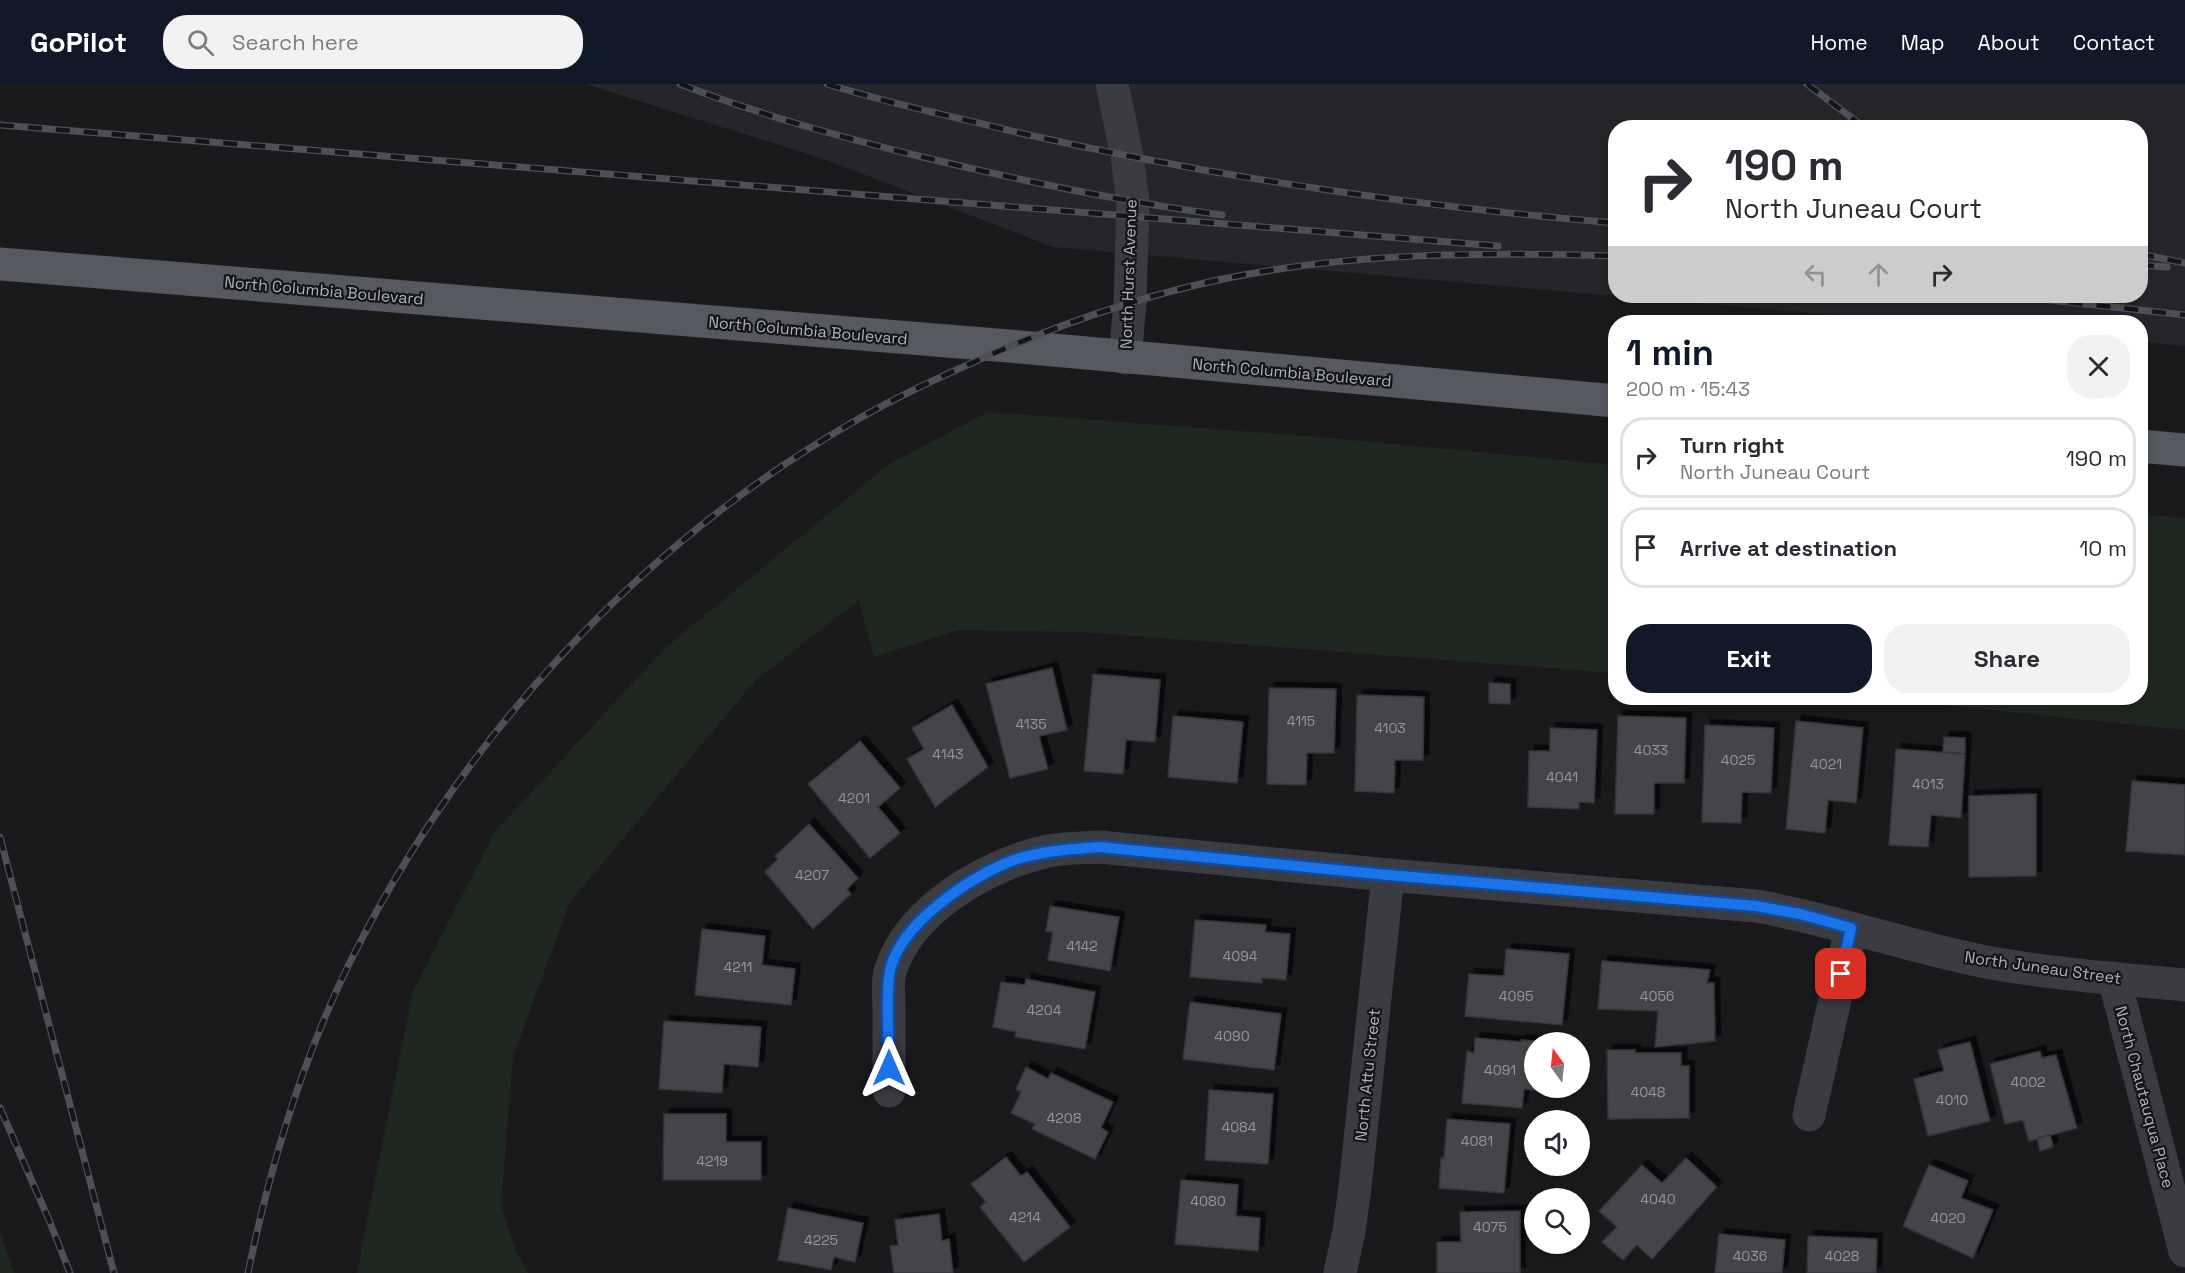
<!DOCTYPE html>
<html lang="en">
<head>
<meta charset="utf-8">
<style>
	body { margin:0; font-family:"Space Grotesk",sans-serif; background:#f2f2f3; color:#2b2b33; height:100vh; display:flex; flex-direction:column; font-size:22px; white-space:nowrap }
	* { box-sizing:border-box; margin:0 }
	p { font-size:20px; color:#7c7c81 }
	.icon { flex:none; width:33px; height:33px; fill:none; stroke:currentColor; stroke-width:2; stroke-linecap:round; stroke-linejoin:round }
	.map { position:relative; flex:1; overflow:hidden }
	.side { position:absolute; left:1608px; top:231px; width:540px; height:390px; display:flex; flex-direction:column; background:#fff; border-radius:24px; box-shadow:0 3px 9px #0003 }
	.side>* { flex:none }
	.banner { position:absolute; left:1608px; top:36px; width:540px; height:183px; border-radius:24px; box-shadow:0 3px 9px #0003; background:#fff; color:#2b2b33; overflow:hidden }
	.needle { width:39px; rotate:345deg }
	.fabs { position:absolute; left:1524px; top:948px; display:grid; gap:12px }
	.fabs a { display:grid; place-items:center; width:66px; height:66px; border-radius:50%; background:#fff; box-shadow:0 3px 9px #0003; font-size:30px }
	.pin { position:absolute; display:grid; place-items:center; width:51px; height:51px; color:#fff; margin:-26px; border-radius:12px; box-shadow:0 3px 9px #0006 }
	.me { position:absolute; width:66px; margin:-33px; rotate:0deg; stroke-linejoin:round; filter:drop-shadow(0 0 4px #0008) }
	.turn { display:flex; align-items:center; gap:21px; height:126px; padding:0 18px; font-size:27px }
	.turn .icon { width:78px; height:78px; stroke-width:2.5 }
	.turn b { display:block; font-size:42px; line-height:51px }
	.lanes { display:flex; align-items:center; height:57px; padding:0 18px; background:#0003; justify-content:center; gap:30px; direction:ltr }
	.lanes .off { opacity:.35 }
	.round { display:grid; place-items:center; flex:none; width:63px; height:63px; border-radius:24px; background:#f2f2f3 }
	.head { display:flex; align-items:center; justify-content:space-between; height:102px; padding:0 18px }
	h1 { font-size:36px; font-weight:700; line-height:45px; color:#111827 }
	.button { display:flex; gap:12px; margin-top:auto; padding:12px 18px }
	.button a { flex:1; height:69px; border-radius:24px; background:#111827; color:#fff; font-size:24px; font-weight:700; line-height:69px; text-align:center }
	.button a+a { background:#f2f2f3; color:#2b2b33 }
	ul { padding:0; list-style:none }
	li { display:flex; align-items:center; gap:18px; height:81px; margin:0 12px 9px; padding:0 6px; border:3px solid #e1e1e2; border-radius:24px }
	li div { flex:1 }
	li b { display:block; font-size:22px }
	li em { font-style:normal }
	header { display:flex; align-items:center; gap:36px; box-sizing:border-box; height:84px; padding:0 30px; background:#111827; color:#fff }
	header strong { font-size:28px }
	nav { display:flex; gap:33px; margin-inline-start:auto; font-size:21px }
	.search { width:420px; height:54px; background:#f2f2f3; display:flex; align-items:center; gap:15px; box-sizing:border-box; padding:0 21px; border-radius:24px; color:#7c7c81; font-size:22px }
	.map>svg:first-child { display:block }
	.built { fill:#26262a; fill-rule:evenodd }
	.green { fill:#1f2820 }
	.building { fill:#44454a; stroke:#343439; stroke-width:1.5; filter:url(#shadow) }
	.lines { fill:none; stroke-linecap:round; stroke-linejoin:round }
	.minor { stroke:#3b3c42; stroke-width:33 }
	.major { stroke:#575961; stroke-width:33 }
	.rail-casing { stroke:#4e5057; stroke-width:7 }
	.rail { stroke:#151518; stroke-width:4.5; stroke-dasharray:14; stroke-linecap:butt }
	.route-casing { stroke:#114b97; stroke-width:15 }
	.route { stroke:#1a73e8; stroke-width:10 }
	.labels { text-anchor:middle; stroke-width:4.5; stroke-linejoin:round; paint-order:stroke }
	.number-label { font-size:14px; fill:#9297a0 }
	.street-label { font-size:16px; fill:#acb2bd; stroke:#151518 }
</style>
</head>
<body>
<header>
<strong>GoPilot</strong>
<div class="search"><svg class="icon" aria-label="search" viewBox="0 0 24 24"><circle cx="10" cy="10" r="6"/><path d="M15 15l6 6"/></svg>Search here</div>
<nav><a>Home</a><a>Map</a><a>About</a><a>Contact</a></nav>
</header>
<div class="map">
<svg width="2185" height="1189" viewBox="0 0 2185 1189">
	<defs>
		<filter id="shadow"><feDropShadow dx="5.5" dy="-5.5" stdDeviation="0" flood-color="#0009"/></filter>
	</defs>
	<rect width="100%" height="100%" fill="#1a1a1d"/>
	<path class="built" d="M585,0H2185V262L2141,258L2140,238H1916L1053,163L821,74ZM1616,44H2140V212H1616Z"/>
	<g class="green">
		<path d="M988,328L1318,353L1615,381V589L1083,548L958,546L874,573L859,516L755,597L570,818L513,972L501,1121L517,1170L528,1189H357L412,910L494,749L665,564L888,381Z"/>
		<path d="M2141,430L2185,434V646L1872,614H2140Z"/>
		<path d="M0,1147L14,1189H0Z"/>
	</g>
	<g class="building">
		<path d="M1052,584L1067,646L1039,652L1048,685L1010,694L986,600Z"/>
		<path d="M1093,590L1160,596L1155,658L1126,656L1123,690L1084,687Z"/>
		<path d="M1489,599L1510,600V620L1489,619Z"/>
		<path d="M1269,604L1336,605L1334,669H1307L1306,701L1267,700Z"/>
		<path d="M1357,611L1424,613L1423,676H1395L1394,709L1355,707Z"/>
		<path d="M952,621L988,683L935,723L907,675L924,665L912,644Z"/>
		<path d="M1173,632L1243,638L1237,699L1168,693Z"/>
		<path d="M1618,632L1686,634L1684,699H1654V730H1615Z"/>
		<path d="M1796,637L1863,644L1856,719L1828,716L1825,749L1786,745Z"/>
		<path d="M1705,641L1774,644L1771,709L1742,708L1741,739L1702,738Z"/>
		<path d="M1550,644L1597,646L1594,719L1579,718V725L1528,723L1529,667H1550Z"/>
		<path d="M1944,653L1965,654V670L1943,668Z"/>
		<path d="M860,657L900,704L878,723L900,749L870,774L808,700Z"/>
		<path d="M1896,665L1965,670L1961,734L1931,731L1928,763L1889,761Z"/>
		<path d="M2132,697L2185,701V771L2126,767Z"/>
		<path d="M2036,710V792L1969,793V712Z"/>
		<path d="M809,740L858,794L847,805L851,810L813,845L765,788L778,775L775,772Z"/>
		<path d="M1050,822L1119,833L1110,887L1048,876L1053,848L1046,847Z"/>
		<path d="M1195,836L1266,841L1265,848L1290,850L1286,896L1262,894V899L1190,893Z"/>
		<path d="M702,845L765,852L762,881L795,885L791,921L695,911Z"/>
		<path d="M1506,865L1569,870L1562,941L1465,932L1469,890L1504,892Z"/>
		<path d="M1602,877L1710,886L1707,899H1714L1715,957L1655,963L1658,927L1598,925Z"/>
		<path d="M1026,895L1095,908L1085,965L1015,953L1016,948L993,943L1001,898L1025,901Z"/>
		<path d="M1190,918L1281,930L1274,986L1183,975Z"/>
		<path d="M664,937L761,943L758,983L724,980L722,1009L659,1005Z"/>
		<path d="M1475,954L1522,958L1521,956L1550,958H1534V1004H1546V1008L1524,1005L1522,1024L1462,1019L1467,967L1474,969Z"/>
		<path d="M1970,958L1990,1037L1928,1052L1914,995L1944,987L1938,966Z"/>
		<path d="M1607,966H1635V969H1681V982H1689V1034L1608,1035Z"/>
		<path d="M2040,967L2042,974L2056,971L2077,1044L2029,1057L2023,1036L2005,1040L1990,980Z"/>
		<path d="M1026,983L1048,995L1051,989L1113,1018L1101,1044L1108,1048L1095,1075L1032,1045L1035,1040L1011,1029L1021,1008L1016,1005Z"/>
		<path d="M1209,1006L1273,1010L1268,1080L1205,1076Z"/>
		<path d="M664,1030H726V1058H761V1096H663Z"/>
		<path d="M1447,1035L1510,1040L1504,1109L1439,1104L1441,1074H1444Z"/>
		<path d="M2050,1051L2053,1063L2040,1067L2037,1054Z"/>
		<path d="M1006,1073L1021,1092L1027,1088L1070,1143L1024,1178L980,1123L986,1118L971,1100Z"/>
		<path d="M1686,1074L1717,1103L1652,1175L1637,1161L1623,1176L1602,1158L1617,1143L1599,1127L1642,1081L1662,1099Z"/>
		<path d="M1929,1081L1968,1097L1961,1114L1993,1126L1973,1174L1903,1142Z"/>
		<path d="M1181,1096L1238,1101L1236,1132L1260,1134L1258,1167L1175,1160Z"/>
		<path d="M788,1124L863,1139L855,1178L834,1173L831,1186L778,1176Z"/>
		<path d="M1520,1127V1189H1437V1158H1461L1460,1128Z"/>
		<path d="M939,1130L942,1157L949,1155L953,1189H894L890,1162L898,1161L895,1136Z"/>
		<path d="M1719,1150L1785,1156L1782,1189H1715Z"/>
		<path d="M1808,1152L1877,1155L1876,1189H1807Z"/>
	</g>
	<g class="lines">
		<g class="minor">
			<path d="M1112,0L1127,72L1133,119L1130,219L1125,274"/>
			<path d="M2114,894L2185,1167"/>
			<path d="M889,1007C889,980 889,952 889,924C889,913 887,899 890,888C909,825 988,780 1048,767C1064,764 1082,764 1099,763L1388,791L1756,822C1836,836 1911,864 1991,879C2054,890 2120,895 2185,901"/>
			<path d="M1809,1031L1851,844"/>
			<path d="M1340,1189L1349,1147L1355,1104L1388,791"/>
		</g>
		<g class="major">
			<path d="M0,180L1009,262L1616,317"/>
			<path d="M2140,362L2185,366"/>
		</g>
		<defs>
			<g id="rail">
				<path d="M680,0C754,29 833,51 910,70C1013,95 1117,117 1222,131"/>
				<path d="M827,0C886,19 947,31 1007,46C1207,92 1411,122 1616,139"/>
				<path d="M1807,0L1865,44"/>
				<path d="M0,41L1498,162"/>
				<path d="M2140,170L2185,179"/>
				<path d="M2140,181L2167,183"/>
				<path d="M2013,212L2185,231"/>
				<path d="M0,753L114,1189"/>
				<path d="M0,1024L49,1136L70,1189"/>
				<path d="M248,1189C270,1082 302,976 350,878C460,657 634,465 848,341C888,317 931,297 974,278C1054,242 1137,213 1223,195C1353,168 1484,168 1616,172"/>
			</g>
		</defs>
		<use href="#rail" class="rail-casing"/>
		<use href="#rail" class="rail"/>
	</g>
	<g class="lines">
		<defs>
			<path id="route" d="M889,984C889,956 886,919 889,892C895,842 973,790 1017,775C1044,767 1071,765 1099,763L1388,791L1756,822L1800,830L1851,844L1841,890"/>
		</defs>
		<use href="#route" class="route-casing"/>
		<use href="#route" class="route"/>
	</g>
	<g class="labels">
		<g class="number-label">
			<text x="1301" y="642">4115</text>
			<text x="1031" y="645">4135</text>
			<text x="1390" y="649">4103</text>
			<text x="1651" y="671">4033</text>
			<text x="948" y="675">4143</text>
			<text x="1738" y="681">4025</text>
			<text x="1826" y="685">4021</text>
			<text x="1562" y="698">4041</text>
			<text x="1928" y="705">4013</text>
			<text x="854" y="719">4201</text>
			<text x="812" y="796">4207</text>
			<text x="1082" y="867">4142</text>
			<text x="1240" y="877">4094</text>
			<text x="738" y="888">4211</text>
			<text x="1516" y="917">4095</text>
			<text x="1657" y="917">4056</text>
			<text x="1044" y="931">4204</text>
			<text x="1232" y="957">4090</text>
			<text x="1500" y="991">4091</text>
			<text x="2028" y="1003">4002</text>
			<text x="1648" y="1013">4048</text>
			<text x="1952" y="1021">4010</text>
			<text x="1064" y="1039">4208</text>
			<text x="1239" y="1048">4084</text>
			<text x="1477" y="1062">4081</text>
			<text x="712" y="1082">4219</text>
			<text x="1658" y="1120">4040</text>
			<text x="1208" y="1122">4080</text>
			<text x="1025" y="1138">4214</text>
			<text x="1948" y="1139">4020</text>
			<text x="1490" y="1148">4075</text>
			<text x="821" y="1161">4225</text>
			<text x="1750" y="1177">4036</text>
			<text x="1842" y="1177">4028</text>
		</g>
		<g class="street-label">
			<text transform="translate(1128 190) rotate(-88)" y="6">North Hurst Avenue</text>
			<text transform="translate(324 206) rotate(5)" y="6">North Columbia Boulevard</text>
			<text transform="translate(808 246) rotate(5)" y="6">North Columbia Boulevard</text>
			<text transform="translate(1292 288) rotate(5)" y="6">North Columbia Boulevard</text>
			<text transform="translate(2043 883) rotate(8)" y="6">North Juneau Street</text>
			<text transform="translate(1367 991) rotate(-84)" y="6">North Attu Street</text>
			<text transform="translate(2145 1013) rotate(75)" y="6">North Chautauqua Place</text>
		</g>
	</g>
</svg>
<div class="fabs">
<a><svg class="needle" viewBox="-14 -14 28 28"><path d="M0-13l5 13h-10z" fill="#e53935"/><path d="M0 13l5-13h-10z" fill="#7c7c81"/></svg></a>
<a><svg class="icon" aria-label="sound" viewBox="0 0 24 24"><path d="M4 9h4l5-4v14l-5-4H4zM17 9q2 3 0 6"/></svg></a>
<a><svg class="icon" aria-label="search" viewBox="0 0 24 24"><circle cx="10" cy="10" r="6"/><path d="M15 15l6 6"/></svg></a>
</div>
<div class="pin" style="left:1841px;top:890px;background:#d93025"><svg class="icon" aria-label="arrive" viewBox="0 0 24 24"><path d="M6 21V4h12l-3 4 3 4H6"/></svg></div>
<svg class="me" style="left:889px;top:984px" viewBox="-20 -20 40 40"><path d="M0-17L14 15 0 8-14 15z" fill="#1a73e8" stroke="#fff" stroke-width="4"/></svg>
<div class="banner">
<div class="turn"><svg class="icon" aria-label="right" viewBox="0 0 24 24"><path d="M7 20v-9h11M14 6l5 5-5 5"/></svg><div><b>190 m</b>North Juneau Court</div></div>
<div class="lanes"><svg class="icon off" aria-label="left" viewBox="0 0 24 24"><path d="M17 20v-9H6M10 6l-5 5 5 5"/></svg><svg class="icon off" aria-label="ahead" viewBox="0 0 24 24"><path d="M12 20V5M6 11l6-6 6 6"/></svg><svg class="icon" aria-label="right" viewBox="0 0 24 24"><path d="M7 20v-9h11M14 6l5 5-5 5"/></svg></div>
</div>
<section class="side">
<div class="head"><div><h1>1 min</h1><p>200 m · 15:43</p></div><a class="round"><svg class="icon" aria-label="close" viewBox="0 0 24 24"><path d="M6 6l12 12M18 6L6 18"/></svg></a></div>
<ul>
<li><svg class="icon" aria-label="right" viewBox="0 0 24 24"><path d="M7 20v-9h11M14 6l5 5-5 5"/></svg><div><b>Turn right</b><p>North Juneau Court</p></div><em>190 m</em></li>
<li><svg class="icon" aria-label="arrive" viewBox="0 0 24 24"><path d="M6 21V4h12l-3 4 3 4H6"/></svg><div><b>Arrive at destination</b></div><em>10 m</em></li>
</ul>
<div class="button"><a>Exit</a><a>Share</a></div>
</section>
</div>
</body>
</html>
